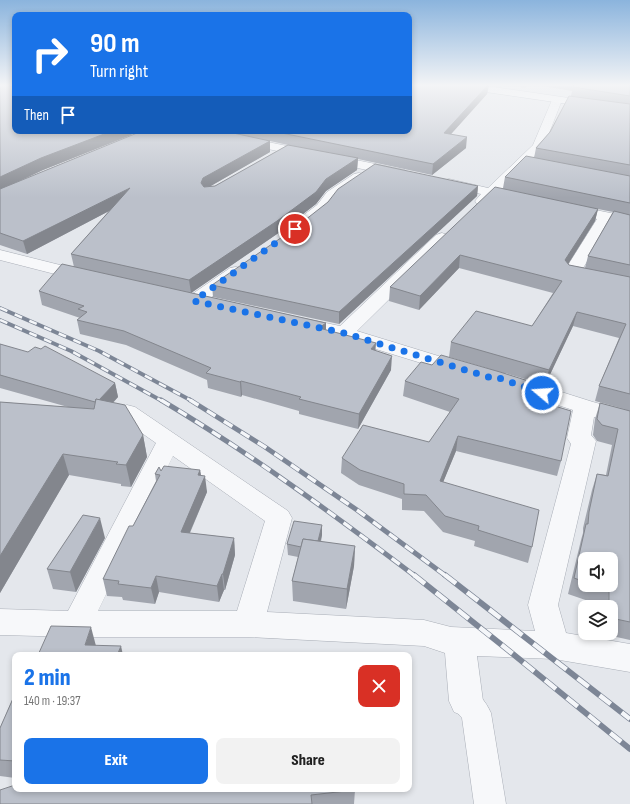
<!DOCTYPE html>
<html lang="en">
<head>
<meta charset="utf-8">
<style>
	body { margin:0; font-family:"Sofia Sans Condensed",sans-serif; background:#f2f2f2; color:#222; height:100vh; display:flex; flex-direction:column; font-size:15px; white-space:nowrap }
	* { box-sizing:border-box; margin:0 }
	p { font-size:13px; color:#767676 }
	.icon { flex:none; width:22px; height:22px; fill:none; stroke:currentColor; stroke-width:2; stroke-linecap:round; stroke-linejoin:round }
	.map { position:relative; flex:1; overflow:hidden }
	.drawer { position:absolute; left:12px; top:652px; width:400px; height:140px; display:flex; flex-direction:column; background:#fff; border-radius:8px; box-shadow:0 2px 6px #0003 }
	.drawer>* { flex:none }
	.guide { position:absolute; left:12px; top:12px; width:400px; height:122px; border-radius:8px; box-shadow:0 2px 6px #0003; background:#1a73e8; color:#fff; overflow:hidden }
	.buttons { position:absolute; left:578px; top:552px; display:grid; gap:8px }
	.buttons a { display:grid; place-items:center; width:40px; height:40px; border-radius:8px; background:#fff; box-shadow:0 2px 6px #0003; font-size:20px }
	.pin { position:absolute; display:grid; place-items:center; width:34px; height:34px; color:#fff; margin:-17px; border:2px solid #fff; border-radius:50%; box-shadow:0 1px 4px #0007 }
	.me { position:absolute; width:44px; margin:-22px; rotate:288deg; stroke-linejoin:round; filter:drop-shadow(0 0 3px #0008) }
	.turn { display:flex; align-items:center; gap:14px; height:84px; padding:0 12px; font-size:18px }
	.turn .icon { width:52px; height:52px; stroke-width:2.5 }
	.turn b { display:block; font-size:28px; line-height:34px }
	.then { display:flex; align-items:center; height:38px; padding:0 12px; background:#0003; gap:8px; font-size:15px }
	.round { display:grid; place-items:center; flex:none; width:42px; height:42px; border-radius:8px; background:#f2f2f2 }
	.head { display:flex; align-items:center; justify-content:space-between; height:68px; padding:0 12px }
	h1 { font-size:24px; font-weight:800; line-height:30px; color:#1a73e8 }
	.cta { display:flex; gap:8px; margin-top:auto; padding:8px 12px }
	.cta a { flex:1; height:46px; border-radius:8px; background:#1a73e8; color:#fff; font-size:16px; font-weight:800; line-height:46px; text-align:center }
	.cta a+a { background:#f2f2f2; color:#222 }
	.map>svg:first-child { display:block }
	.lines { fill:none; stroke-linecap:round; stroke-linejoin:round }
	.lane-casing { stroke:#a9aeb7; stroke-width:1 }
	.street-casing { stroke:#a9aeb7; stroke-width:1 }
	.highway-casing { stroke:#8b94a3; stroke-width:1 }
	.lane { fill:#f7f8fa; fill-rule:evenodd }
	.street { fill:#f7f8fa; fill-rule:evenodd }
	.highway { fill:#fff; fill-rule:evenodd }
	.rail-far2-casing { stroke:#7d8696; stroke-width:4 }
	.rail-far1-casing { stroke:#7d8696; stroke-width:5 }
	.rail-casing { stroke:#7d8696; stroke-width:6 }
	.rail-far2 { stroke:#f4f6f9; stroke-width:2.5; stroke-dasharray:8; stroke-linecap:butt }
	.rail-far1 { stroke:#f4f6f9; stroke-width:3.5; stroke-dasharray:10; stroke-linecap:butt }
	.rail { stroke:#f4f6f9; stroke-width:4.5; stroke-dasharray:14; stroke-linecap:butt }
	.wall { fill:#a1a5ae; fill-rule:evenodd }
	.shaded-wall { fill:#83868d }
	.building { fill:#bbc0ca; stroke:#83868d }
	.route { stroke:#1a73e8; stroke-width:7; stroke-dasharray:0 12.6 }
</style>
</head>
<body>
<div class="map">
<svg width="630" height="804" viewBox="0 0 630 804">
	<rect width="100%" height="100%" fill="#e4e7ec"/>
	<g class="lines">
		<defs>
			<path id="lane" d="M466,687C479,693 485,700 491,713L506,804H474L462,718L456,711L452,701L456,691Z"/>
			<g id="street">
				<path d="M557,97L562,100L544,146L501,191L524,196L526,199L524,202L519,203L494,197C488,203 485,206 477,204L475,201L481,194L444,186L442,183L444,180L449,179L488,188L533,145L552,100Z"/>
				<path d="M191,131H214L400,169L405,170L407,173L405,176L400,177L197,134L193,133Z"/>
				<path d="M359,173L364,174L366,177L364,180L337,198L327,211L307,226L302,228L297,226L294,223L297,220L317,205L327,192L354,174Z"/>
				<path d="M566,204L630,217V227L610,222L582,270L630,281V291L566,277L563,273L597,219L561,211L559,208L561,205Z"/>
				<path d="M442,233L448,235L450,238L448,241L357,331L471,366L474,370L471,374L464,376L457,374L340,338L290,327L288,323L290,319L297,317L340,326L436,235Z"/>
				<path d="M0,250L92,273L95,277L92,281L86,282L0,260Z"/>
				<path d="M236,267L242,268L245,272L242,276L200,305L194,306L188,305L185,301L188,297L230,268Z"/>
				<path d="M511,376L593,402L630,412V426L594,417L591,435L596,441L558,605L566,633L630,644V672L554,659L477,656L483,701L478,712L466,717L454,712L449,701L445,653L424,646L248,637H77L0,635V609L68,611L156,443L119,417L116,412L119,407L127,405L135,407L288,511L292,518L267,612L424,620L451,627L535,631L528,605L571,444L567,438L573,410L503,387L500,382L503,377ZM173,456L265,521L237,611H98Z"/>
			</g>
			<path id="highway" d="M453,85H480L630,107V113L458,88Z"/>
		</defs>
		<use href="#lane" class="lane-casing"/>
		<use href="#street" class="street-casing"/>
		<use href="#highway" class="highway-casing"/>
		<use href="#lane" class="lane"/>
		<use href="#street" class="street"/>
		<use href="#highway" class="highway"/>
		<defs>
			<g id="rail-far2">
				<path d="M0,308L99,351L192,401"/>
				<path d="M0,320L71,351L162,401"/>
			</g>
			<g id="rail-far1">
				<path d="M161,400C250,453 333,514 415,576"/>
				<path d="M190,400L265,447L357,510L446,576"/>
			</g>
			<g id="rail">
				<path d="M414,575L508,650L630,749"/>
				<path d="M445,575L630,719"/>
			</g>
		</defs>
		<use href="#rail-far2" class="rail-far2-casing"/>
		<use href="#rail-far1" class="rail-far1-casing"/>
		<use href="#rail" class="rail-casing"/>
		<use href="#rail-far2" class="rail-far2"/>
		<use href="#rail-far1" class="rail-far1"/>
		<use href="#rail" class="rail"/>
	</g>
	<g class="wall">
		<path d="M0,85H15L134,132L131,135L43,170L20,181L142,131H409V85H489L487,94L451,134L466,148L432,175L358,159L357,170L326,191L316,204L277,234L191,293L326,323V330L375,351L391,370L358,429L299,414V411L242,395L241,397L208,388L207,380L126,345L80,334L77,320L80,318L42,305L39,291L74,267L71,254L109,211L27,254L0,245ZM270,141L288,145L215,186H210L270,152Z"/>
		<path d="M511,85H529L525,88Z"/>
		<path d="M536,85H630V640L603,634V633H611V607H603V606L568,594L581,540L583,533V528L592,490L597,474L606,475L612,445L597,441L593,435L595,419L600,403L628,410L595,401L599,386L619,338L573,326L545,385L505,373L538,401L561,461L557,476L456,451L443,482L532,547L528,563L474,546L475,541L443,532L424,511L402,510V499L359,485L341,473L342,458L429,442L450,412L403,396L405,381L432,365L490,369L449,357L451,342L532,326L553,293L459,268L419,310L389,301L390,287L503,188L505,177L534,158L536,148L550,132L571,96L572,91ZM598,209L613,212L588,256L585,268L569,265L568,264L595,221ZM585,559L611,585H585Z"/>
		<path d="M478,186L477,196L339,324L213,297L212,285Z"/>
		<path d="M0,344L115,383L118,397L113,403L143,435L147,457L131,487L121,486V484L69,475L0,593V402L68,407L0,388Z"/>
		<path d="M200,470L201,475L207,492L190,533L234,538L235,555L225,590H224L219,602L159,592L155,604L123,600L122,597L107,596L103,579L133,526L156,481L155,474L161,471Z"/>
		<path d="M322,525V535L321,542L355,546L354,566L346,609L293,601L292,581L298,557L288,555L287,544Z"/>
		<path d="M105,538L76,592L53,589L47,569Z"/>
		<path d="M15,694V778L0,776V728Z"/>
		<path d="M355,790L354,804H0Z"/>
	</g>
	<g class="shaded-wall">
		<path d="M488,85H489L487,94L443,143L444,133Z"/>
		<path d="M112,131H135L131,135L43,170L0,190V177L41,158Z"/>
		<path d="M467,137L466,148L432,175L433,164Z"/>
		<path d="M270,141V152L204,190L201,183L203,178Z"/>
		<path d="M358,158L357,170L326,191L316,204L277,234L191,293L189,280L326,179Z"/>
		<path d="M478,186L477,196L339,324V312Z"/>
		<path d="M130,188L132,199L27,254L23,241Z"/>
		<path d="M598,209L595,221L562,274L565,260Z"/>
		<path d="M460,255L459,268L419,310L420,296Z"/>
		<path d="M577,312L573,326L545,385L549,370Z"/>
		<path d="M326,323V337L319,328Z"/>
		<path d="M376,343L375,357L371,349Z"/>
		<path d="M392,356L391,370L358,429L359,414Z"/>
		<path d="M241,381L242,395L241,397L240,382Z"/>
		<path d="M115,383L118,397L100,416L97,402Z"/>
		<path d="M541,385L538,400H535Z"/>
		<path d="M143,435L147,457L131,487L126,465Z"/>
		<path d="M458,436L456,451L437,497L440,481Z"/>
		<path d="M63,454L69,475L0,593V556Z"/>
		<path d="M200,470L202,482L205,476L207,492L183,548L181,532L198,475Z"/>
		<path d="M100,518L105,538L76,592L70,572Z"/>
		<path d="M322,525V535L316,559V549Z"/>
		<path d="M234,538L235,555L225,590L223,574Z"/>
		<path d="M355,546L354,566L346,609L347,589Z"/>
		<path d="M222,574L224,590L219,602L217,586Z"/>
		<path d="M156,576L159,592L155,604L151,588Z"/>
		<path d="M91,627L96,646L85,645Z"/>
		<path d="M121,646L123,655L118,653Z"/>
	</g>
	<g class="building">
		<path d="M0,85H5L14,87V85H15V131H112L41,158L0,177Z"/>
		<path d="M409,85H488L444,133L467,137L433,164L272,131H409Z"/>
		<path d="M574,85H630V96L573,87Z"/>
		<path d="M569,96L630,104V165L536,148L550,132Z"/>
		<path d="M142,131H224L270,141L203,178L201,183L204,187L215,186L288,145L358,158L326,179L316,192L277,221L189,280L71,254L130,188L23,241L0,233V189Z"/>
		<path d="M526,156L630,176V203L505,177Z"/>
		<path d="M375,164L478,186L339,312L212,285L291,231L328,202L338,189Z"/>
		<path d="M495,187L598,209L565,260L569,265L630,277V394L599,386L626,324L577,312L549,370L451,342L476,311L532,326L562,281L460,255L420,296L390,287Z"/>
		<path d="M614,211L630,215V265L588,256Z"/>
		<path d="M62,264L326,323L319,328L376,343L371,349L392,356L359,414L299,399L301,397L241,381L240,382L206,373L211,368L124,331L77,320L87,312L78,309L84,306L39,291Z"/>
		<path d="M0,344L28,352L35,347L41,349L45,346L115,383L99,400L96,399L95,402L0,375Z"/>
		<path d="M441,355L500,372L541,385L535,400L571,411L561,461L458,436L440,481L539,510L532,547L478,530L479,526L445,516L426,495L404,494V484L360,470L342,458L363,425L429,442L459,399L405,381L421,362L432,365Z"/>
		<path d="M96,399L125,405L143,435L126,465L116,464L118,462L63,454L0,556V402L94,409Z"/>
		<path d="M600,403L630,411V622L611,618V607H609V589L595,585H611V559H585V582L574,578L586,524H588L589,512L597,474L608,476L618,429L602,425L597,419Z"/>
		<path d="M164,466L200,470L198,475L205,476L181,532L234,538L223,574H222L217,586L156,576L151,588L118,584L119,581L103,579L129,526H133L160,475L155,474L159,467L161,471Z"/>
		<path d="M83,515L100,518L70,572L47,569Z"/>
		<path d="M294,521L322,525L318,541L303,539L301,547L287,544Z"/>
		<path d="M303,539L355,546L347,589L292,581Z"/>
		<path d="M51,626L91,627L85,645L121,646L118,653L154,655H38Z"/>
		<path d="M15,694V761L0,760V728Z"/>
		<path d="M15,785V789H355V790L311,795L312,804H0V790Z"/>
	</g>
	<linearGradient id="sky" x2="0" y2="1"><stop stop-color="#8bb4dd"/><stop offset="0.43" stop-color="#f3f4f6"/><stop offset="1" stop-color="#f3f4f6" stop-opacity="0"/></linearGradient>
	<rect width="630" height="198" fill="url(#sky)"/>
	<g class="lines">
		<path class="route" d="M295,229L194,301L344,333L495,379L499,378L542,393"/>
	</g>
</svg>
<div class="buttons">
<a><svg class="icon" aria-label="sound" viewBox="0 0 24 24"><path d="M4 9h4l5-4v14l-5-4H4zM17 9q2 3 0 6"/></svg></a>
<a><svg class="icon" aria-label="layers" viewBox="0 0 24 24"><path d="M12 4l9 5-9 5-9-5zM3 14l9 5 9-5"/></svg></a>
</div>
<div class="pin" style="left:295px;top:229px;background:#d93025"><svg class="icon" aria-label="arrive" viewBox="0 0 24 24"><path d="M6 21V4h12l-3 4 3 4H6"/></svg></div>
<svg class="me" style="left:542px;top:393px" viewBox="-20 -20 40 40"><circle r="17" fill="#1a73e8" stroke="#fff" stroke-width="3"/><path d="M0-11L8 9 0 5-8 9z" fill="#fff"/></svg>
<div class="guide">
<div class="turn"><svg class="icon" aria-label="right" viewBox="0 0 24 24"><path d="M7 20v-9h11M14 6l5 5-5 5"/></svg><div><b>90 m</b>Turn right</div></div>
<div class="then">Then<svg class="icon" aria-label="arrive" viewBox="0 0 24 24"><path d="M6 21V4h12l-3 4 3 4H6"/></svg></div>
</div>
<section class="drawer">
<div class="head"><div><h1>2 min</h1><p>140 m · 19:37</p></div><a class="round" style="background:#d93025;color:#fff"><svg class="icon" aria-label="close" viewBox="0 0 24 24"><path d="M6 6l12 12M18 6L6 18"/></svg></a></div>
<div class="cta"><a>Exit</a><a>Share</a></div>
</section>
</div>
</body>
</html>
